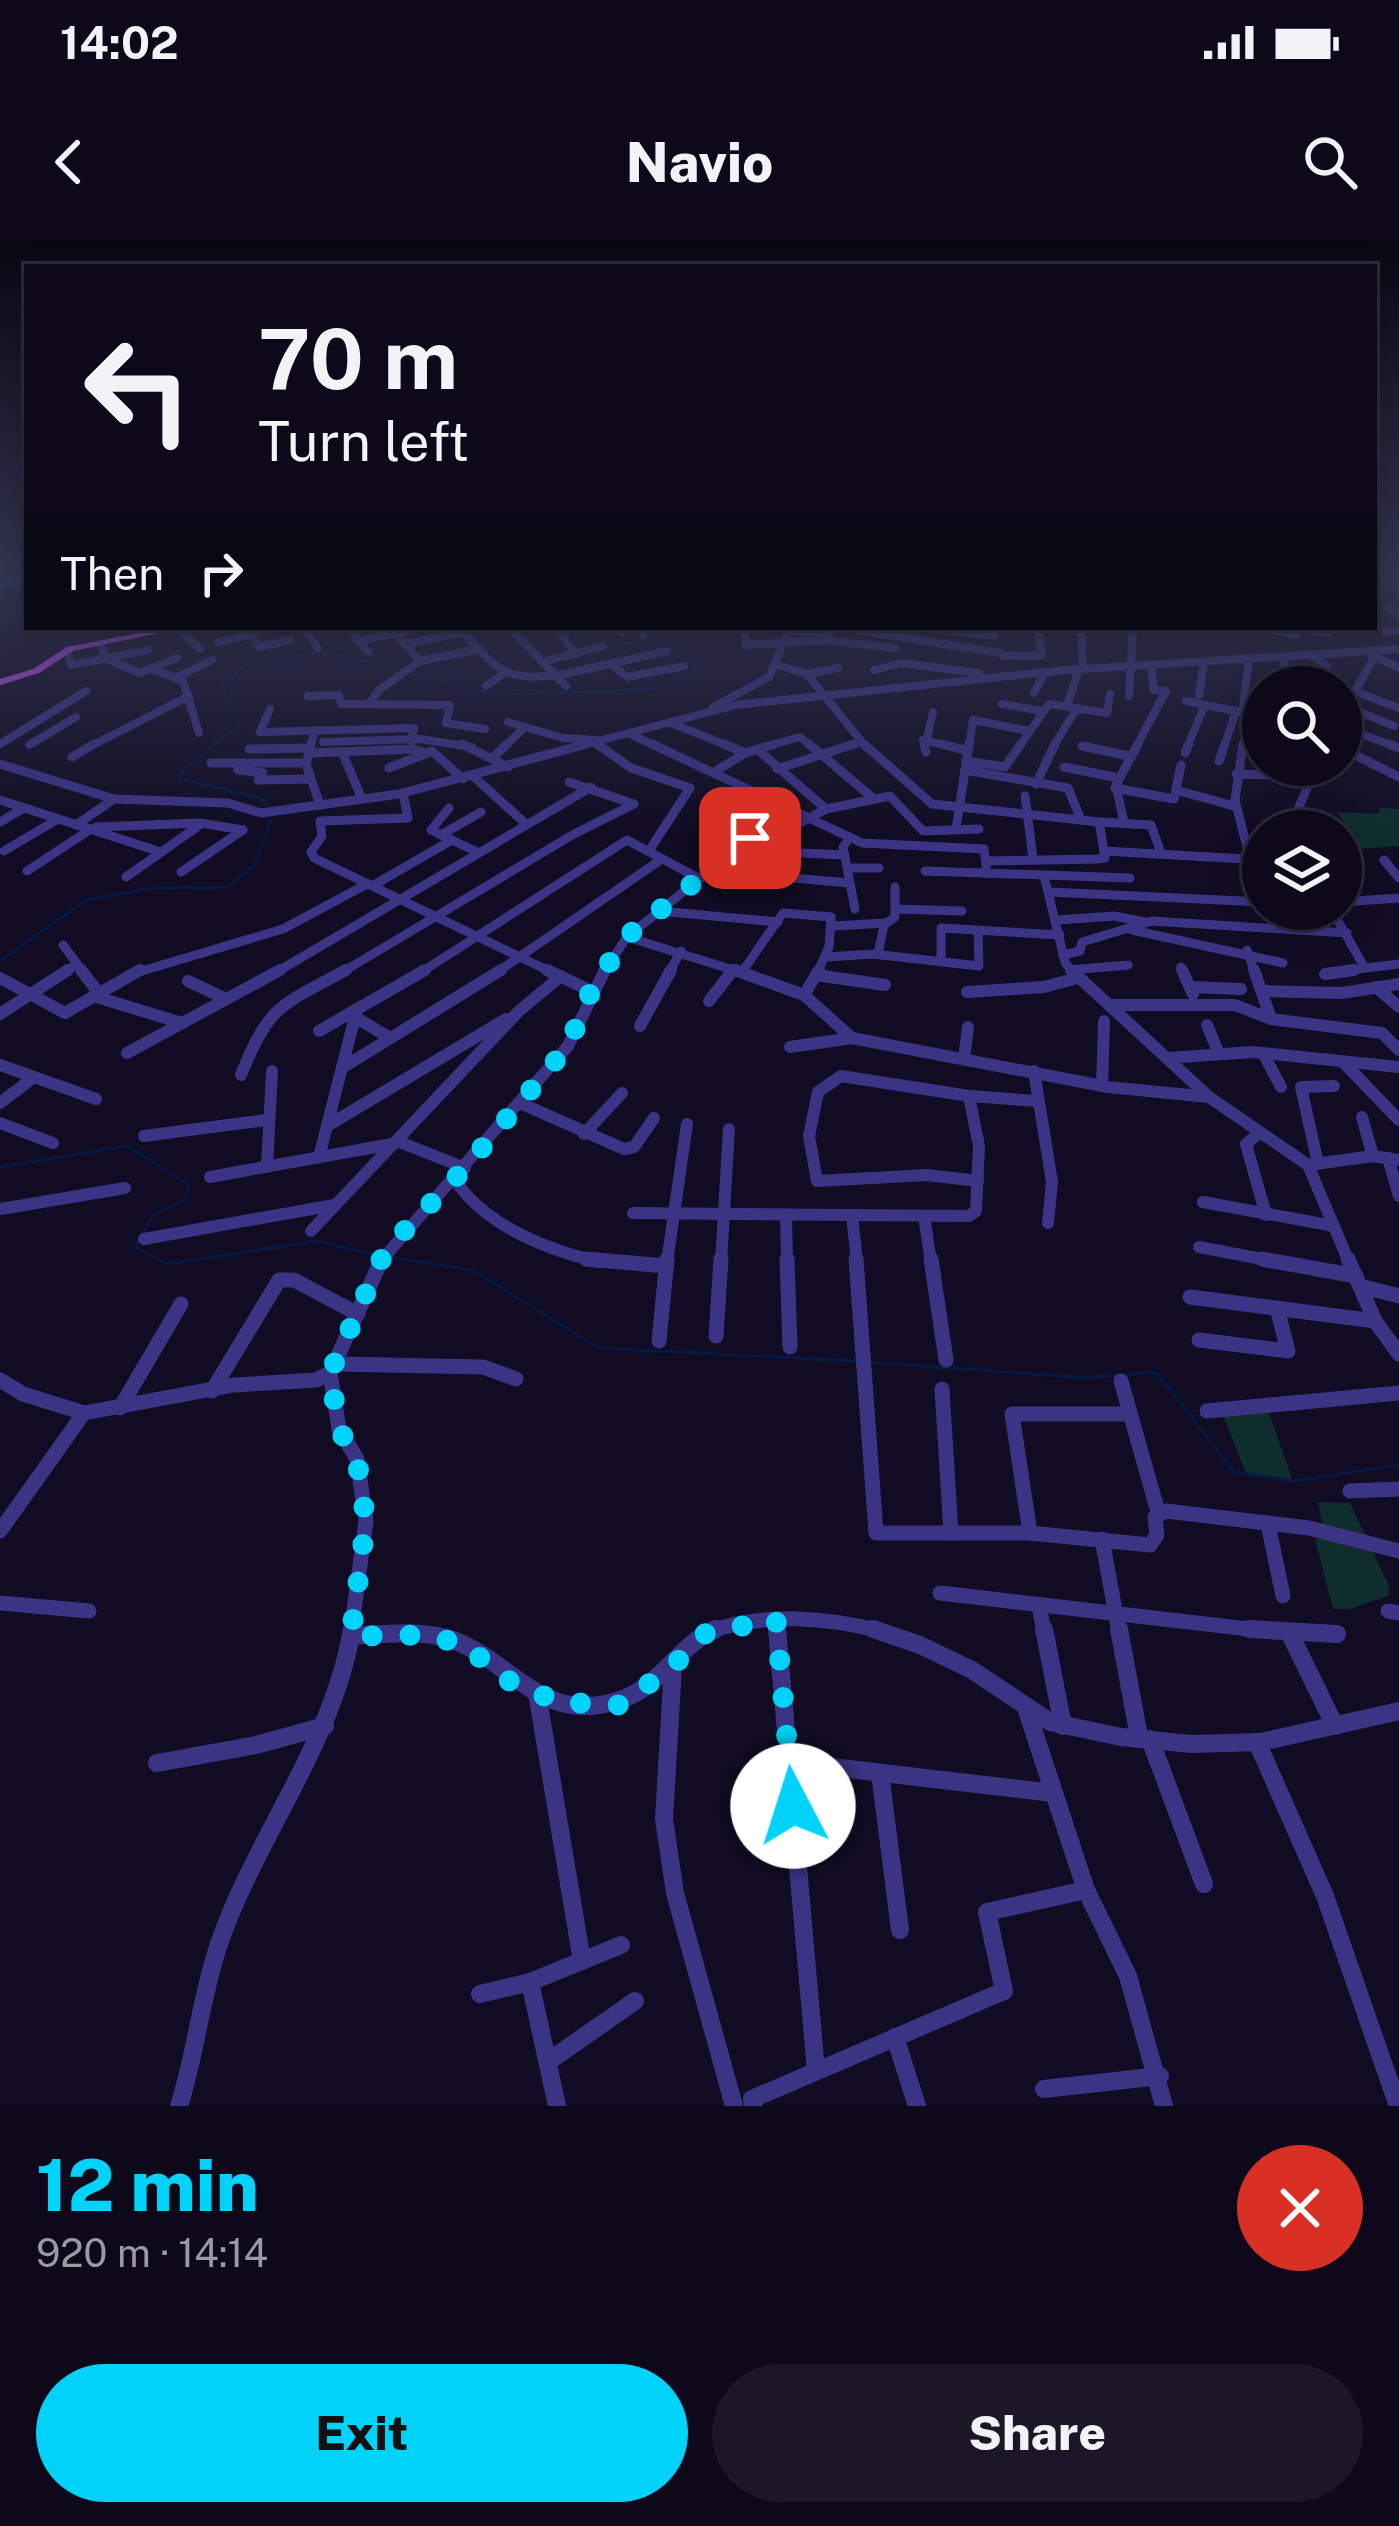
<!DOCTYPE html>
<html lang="en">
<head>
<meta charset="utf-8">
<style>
	body { margin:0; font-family:"Public Sans",sans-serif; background:#1b1727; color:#f1f3f6; height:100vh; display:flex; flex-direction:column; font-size:45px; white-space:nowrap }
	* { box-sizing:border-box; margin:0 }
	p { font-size:39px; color:#9a9aa2 }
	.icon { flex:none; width:66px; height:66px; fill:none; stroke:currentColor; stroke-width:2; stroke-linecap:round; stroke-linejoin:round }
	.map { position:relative; height:1866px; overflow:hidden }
	.details { display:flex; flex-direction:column; background:#0d091a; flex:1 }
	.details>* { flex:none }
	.hud { position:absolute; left:24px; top:24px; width:1353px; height:366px; border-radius:0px; box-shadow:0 6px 30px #0003,0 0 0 3px #2d2a39; background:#0d091a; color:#f1f3f6; overflow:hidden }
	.fabs { position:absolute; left:1242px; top:426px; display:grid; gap:24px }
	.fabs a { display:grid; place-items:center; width:120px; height:120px; border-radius:50%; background:#0d091a; box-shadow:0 6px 30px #0003,0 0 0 3px #2d2a39; font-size:60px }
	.pin { position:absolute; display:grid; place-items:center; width:102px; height:102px; color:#fff; margin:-51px; border-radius:24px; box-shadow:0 6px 18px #0006 }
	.me { position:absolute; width:132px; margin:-66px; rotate:355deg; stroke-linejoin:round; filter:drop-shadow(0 0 9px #0008) }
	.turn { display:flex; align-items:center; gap:42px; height:252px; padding:0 36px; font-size:54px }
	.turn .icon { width:156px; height:156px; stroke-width:2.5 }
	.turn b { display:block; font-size:84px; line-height:102px }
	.then { display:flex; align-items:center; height:114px; padding:0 36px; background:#0003; gap:24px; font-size:45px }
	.round { display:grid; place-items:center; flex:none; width:126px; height:126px; border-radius:63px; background:#1b1727 }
	.headline { display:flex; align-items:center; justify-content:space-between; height:204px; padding:0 36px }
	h1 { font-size:72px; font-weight:800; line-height:90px; color:#00d3f9 }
	.action { display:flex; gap:24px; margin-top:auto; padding:24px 36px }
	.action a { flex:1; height:138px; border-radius:72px; background:#00d3f9; color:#111; font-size:48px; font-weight:800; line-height:138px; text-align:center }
	.action a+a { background:#1b1727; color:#f1f3f6 }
	.status { display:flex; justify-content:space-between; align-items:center; height:84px; padding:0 60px; background:#0d091a; direction:ltr }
	.status svg { height:33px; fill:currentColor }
	header { display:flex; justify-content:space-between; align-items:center; height:156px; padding:0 36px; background:#0d091a; font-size:54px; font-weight:800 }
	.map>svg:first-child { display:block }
	.green { fill:#0f2d2d }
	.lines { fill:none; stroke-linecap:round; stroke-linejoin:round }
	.stream { stroke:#061942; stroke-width:3 }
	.taxiway { fill:#08708e; fill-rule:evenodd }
	.minor-far4 { stroke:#3b3485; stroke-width:8 }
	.minor-far3 { stroke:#3b3485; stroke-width:9 }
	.minor-far2 { stroke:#3b3485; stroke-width:12 }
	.minor-far1 { stroke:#3b3485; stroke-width:15 }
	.minor { stroke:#3b3485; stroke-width:18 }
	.major { fill:#c855ff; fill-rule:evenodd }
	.route { stroke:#00d3f9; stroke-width:21; stroke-dasharray:0 37.8 }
</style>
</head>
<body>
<div class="status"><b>14:02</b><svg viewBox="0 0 49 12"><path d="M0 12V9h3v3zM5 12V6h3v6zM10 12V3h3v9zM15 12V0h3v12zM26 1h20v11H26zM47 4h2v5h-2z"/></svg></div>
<header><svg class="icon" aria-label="back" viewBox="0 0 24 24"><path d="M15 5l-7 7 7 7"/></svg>Navio<svg class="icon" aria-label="search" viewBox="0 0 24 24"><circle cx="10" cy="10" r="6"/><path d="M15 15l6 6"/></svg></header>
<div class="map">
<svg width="1399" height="1866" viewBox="0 0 1399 1866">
	<rect width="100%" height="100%" fill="#110c23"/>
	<g class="green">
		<path d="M1380,568L1399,569V606L1361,609L1337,572L1378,574Z"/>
		<path d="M1269,1173L1293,1241L1247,1236L1223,1175Z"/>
		<path d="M1318,1262L1350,1263L1389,1346L1388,1356L1350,1369H1333L1315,1299L1323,1287Z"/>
	</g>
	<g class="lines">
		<g class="stream">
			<path d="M411,431L494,455L651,449L697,430L677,410L583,397L576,387"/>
			<path d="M0,721L86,660L152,648L228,647L254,625L273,575L262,558L179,539L184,528L241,484L222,448L245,424L322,413L402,428"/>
			<path d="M0,927L127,906L189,945L185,960L153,975L135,1007L167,1024L317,1001L374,1015"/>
			<path d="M390,1017L472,1030L599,1108L855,1121"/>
			<path d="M870,1122L1085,1138L1156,1132L1234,1232L1293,1241L1399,1225"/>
		</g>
		<path class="taxiway" d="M27,335V345L0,349V339Z"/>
		<g class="minor-far4">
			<path d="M1374,333L1388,346L1399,348"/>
			<path d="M1388,368L1399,375"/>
			<path d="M248,387L259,407L290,400"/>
			<path d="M303,387L318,408"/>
			<path d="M348,387L368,412"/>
			<path d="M390,387L420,421L479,409"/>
			<path d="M459,387C492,424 502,443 555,435"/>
			<path d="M509,387L566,446"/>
			<path d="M555,387L576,414"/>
			<path d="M621,387L622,392"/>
			<path d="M744,387L746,405L825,400L895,408"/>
			<path d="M922,387L994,396"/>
			<path d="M1081,387L1083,429"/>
			<path d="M1260,387L1296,395"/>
			<path d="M1288,387L1328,393"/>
			<path d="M178,388L200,409"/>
			<path d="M844,388L1000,413"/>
			<path d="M788,390L829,393"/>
			<path d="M251,391L272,387"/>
			<path d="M1386,392L1399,391"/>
			<path d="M643,396L645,387"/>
			<path d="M359,401L426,387"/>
			<path d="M218,402L249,395"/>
			<path d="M100,404L107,419L140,433L177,418"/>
			<path d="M405,404L464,392"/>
			<path d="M67,410L71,425L148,410"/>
			<path d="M1372,415L1399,428"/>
			<path d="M1003,416L1042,415L1038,388L1021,387"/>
			<path d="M1312,416L1327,426L1318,447"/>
			<path d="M542,422L603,406"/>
			<path d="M611,424L627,437L684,426"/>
			<path d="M777,425L807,434L866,507"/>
			<path d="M152,429L183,441L199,493"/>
			<path d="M874,430L901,423L979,433"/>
			<path d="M807,434L838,428"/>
			<path d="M556,436L667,411"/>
			<path d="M175,438L212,420"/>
			<path d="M486,446L502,435"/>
			<path d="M1274,447L1285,432L1284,417"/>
			<path d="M1034,453L1045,432"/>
			<path d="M1359,453L1399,468"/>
			<path d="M1199,455L1204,422"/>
			<path d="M308,456L339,455L341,464L450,465L446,483L485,489"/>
			<path d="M1129,456L1133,387"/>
			<path d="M1186,461L1255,475"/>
			<path d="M369,464L379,450L420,421"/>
			<path d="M1002,464L1042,471"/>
			<path d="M1067,466L1079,429"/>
			<path d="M713,467L769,437L790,387"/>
			<path d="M1348,467L1394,486"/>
			<path d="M270,469L260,492L414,488L411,501"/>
			<path d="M1242,473L1249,419"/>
			<path d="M1341,476L1375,416"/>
			<path d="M508,482L563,498L596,500"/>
			<path d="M671,483L731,507"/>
			<path d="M1341,487L1397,507"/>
			<path d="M632,495L658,507"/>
			<path d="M923,500L954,507"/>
			<path d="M323,502L420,499L472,507"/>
			<path d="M0,504L86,451"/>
			<path d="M596,504L601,507"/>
			<path d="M29,505L76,477"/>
			<path d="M1082,506L1089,507"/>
			<path d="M89,507L189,456"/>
			<path d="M310,507L315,490"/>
			<path d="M504,507L525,487"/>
			<path d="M575,507L736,465L1066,430L1399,409"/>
			<path d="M764,507L800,497L812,507"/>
			<path d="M844,507L861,502"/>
			<path d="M925,507L933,472"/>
			<path d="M969,507L973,480L1029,491"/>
			<path d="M1019,507L1049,464L1107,473L1110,454"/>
			<path d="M1053,507L1077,468"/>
			<path d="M1136,507L1166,451L1154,450L1151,425"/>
			<path d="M1187,507L1205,465"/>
			<path d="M1224,507L1236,471"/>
			<path d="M1242,507L1263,463"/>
		</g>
		<g class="minor-far3">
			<path d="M311,504L306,524L320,565"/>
			<path d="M462,504L508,527"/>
			<path d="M597,504L631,528L690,548L650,609"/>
			<path d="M652,504L862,603L984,609L987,633"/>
			<path d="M724,504L745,513"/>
			<path d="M809,504L874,559"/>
			<path d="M864,504L932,564L1099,582L1104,611"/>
			<path d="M924,504L926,512"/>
			<path d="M941,504L965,510"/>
			<path d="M1243,504L1235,560L1250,619"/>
			<path d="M1389,504L1399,508"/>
			<path d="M1082,506L1129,516"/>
			<path d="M249,509L309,508"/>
			<path d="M757,509L826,569"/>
			<path d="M1345,510L1399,537"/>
			<path d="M342,512L362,559"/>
			<path d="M309,513L413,509L426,513"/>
			<path d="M1185,513L1189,504"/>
			<path d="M72,517L94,504"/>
			<path d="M494,517L507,504"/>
			<path d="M966,521L1005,527L1021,504"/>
			<path d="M1219,521L1225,504"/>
			<path d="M211,523H306"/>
			<path d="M0,524L114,559L228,563L261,573L399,554L587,504"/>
			<path d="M1064,527L1119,538"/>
			<path d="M389,528L432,511L463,539"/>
			<path d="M777,529L854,504"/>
			<path d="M238,530L263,533L258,540L310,539"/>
			<path d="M965,530L1068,548L1081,580"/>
			<path d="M716,531L745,513L775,504"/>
			<path d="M1236,534L1312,536L1316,525"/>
			<path d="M473,536L525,583"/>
			<path d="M1036,544L1055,504"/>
			<path d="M1115,548L1174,559L1181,525"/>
			<path d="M1176,550L1234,566"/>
			<path d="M403,553L408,578L320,581L322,596L311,612L314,618L553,733"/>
			<path d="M1025,556L1033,619"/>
			<path d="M0,560L161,612"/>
			<path d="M449,568L431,590L477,612"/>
			<path d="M0,582L24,568"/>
			<path d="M1099,582L1151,585L1161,613"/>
			<path d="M1124,583L1116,545L1138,504"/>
			<path d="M76,585L114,559"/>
			<path d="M96,587L200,583L243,590"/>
			<path d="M1304,587L1297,572L1312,536"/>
			<path d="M736,589L780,612L845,615"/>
			<path d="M956,589L969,504"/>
			<path d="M441,595L481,572"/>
			<path d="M850,597L843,607L855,669"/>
			<path d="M761,604L826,569L890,556L923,591L979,589"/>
			<path d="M4,611L58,579"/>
			<path d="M1384,620L1399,638"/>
			<path d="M988,621L1098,619L1105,618L1104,611L1263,620"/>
			<path d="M848,628H879"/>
			<path d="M27,631L91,589"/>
			<path d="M714,631L849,643"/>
			<path d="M925,631L1130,638"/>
			<path d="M181,632L243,590"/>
			<path d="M1044,636L1065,722L1073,733"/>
			<path d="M126,637L201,584"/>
			<path d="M372,646L452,600"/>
			<path d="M1050,652L1263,662"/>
			<path d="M1341,662L1399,658"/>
			<path d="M895,669L962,671"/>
			<path d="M1331,669L1365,728L1399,724"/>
			<path d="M659,671L778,682"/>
			<path d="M1058,680L1114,676L1145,682"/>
			<path d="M833,686L886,683"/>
			<path d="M1132,690L1283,723"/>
			<path d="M627,697L743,733"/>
			<path d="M63,705L84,733"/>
			<path d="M1247,710L1255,733"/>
			<path d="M878,714L884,685L895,677V647"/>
			<path d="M1063,715L1080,711L1082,702L1152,681L1347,693"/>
			<path d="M826,717L873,714L979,726L978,690"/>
			<path d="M941,722V688L1060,695"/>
			<path d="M1181,727L1184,733"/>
			<path d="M1070,730L1128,725"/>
			<path d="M742,732L783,673L831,677L829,707L817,733"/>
			<path d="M64,733L77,724"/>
			<path d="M135,733L283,689L367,644"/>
			<path d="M275,733L591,547"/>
			<path d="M341,733L574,594L634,564L569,542"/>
			<path d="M420,733L627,600L700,639"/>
			<path d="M496,733L659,621"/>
			<path d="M603,733L627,697L750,598"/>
			<path d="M669,733L681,711"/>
			<path d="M731,733L734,729"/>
			<path d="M1334,733L1365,728"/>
		</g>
		<g class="minor-far2">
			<path d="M81,730L98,752"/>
			<path d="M547,730L591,751"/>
			<path d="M735,730L804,755L852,798L1108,847L1209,857"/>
			<path d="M1071,730L1209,857L1308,925"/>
			<path d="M1182,730L1193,754"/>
			<path d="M1254,730L1271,779L1382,793L1399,810"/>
			<path d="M1325,734L1354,730"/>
			<path d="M816,735L885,745"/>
			<path d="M0,738L65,773L140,730"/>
			<path d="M188,741L226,759"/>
			<path d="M1190,747L1241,749"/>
			<path d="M1376,747L1399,767"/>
			<path d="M1262,751L1342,753L1399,744"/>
			<path d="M967,752L1044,747L1077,738"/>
			<path d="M804,755L819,730"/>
			<path d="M93,756L182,783"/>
			<path d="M709,761L733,730"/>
			<path d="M1114,765H1235L1271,779"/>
			<path d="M0,774L68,730"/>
			<path d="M355,777L390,798"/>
			<path d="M1207,785L1219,814"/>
			<path d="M640,786L671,730"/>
			<path d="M319,791L425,730"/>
			<path d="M790,807L852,798"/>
			<path d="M127,813L280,730"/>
			<path d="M1263,813L1281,847"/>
			<path d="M1168,818L1252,812L1399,827"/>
			<path d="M964,819L968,787"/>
			<path d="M1343,822L1399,880"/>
			<path d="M0,825L96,859"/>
			<path d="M342,828L501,730"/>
			<path d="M1034,831L1052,942L1048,983"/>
			<path d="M241,835C269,764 282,765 346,730"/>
			<path d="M1102,846L1104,781"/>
			<path d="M0,863L34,837"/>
			<path d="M520,863L624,909L634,907L654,878"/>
			<path d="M1362,877L1373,916"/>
			<path d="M0,883L53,903"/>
			<path d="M327,886L506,779"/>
			<path d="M1259,893L1246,904L1266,975"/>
			<path d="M584,894L622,853"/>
			<path d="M144,896L266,880"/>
			<path d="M397,901L465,928"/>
			<path d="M319,917L357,769"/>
			<path d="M1388,918L1399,956"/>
			<path d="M1318,924L1301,847L1334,846"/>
			<path d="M267,927L272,831"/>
			<path d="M210,937L392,904"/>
			<path d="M454,939C485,985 545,1009 598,1022"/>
			<path d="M978,941L927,935L817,941L809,896L818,852L841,836L969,856L1037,861"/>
			<path d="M1203,962L1334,986"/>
			<path d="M0,969L125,948"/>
			<path d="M633,973L969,976L976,971L979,906L969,856"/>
			<path d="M786,975L787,1022"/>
			<path d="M852,975L857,1022"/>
			<path d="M924,976L931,1022"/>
			<path d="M311,991L519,771L561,736"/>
			<path d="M144,999L334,965"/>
			<path d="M1199,1007L1278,1022"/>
			<path d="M380,1022L568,806L605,730"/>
			<path d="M667,1022L687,884"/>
			<path d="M721,1022L729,889"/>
			<path d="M1349,1022L1308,925L1373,916L1399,920"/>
		</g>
		<g class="minor-far1">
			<path d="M586,1019L666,1026"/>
			<path d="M787,1019L790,1107"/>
			<path d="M856,1019L876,1293H1030L1150,1305L1157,1295L1155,1277L1166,1271L1309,1288L1399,1311"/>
			<path d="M931,1019L946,1120"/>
			<path d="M1262,1019L1356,1036"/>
			<path d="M1348,1019L1375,1081L1399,1114"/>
			<path d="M1360,1046L1399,1056"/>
			<path d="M1190,1057L1375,1081"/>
			<path d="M716,1096L721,1019"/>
			<path d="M1199,1100L1288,1111L1277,1068"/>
			<path d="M659,1101L667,1019"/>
			<path d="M336,1124L483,1127L516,1139"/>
			<path d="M330,1133L339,1189L357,1219L366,1281L351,1392"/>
			<path d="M0,1140L23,1154L84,1173L234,1145L316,1140L330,1133L382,1019"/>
			<path d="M1121,1141L1158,1272"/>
			<path d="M942,1149L951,1293"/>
			<path d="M212,1151L279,1040H294L358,1074"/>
			<path d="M120,1168L181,1064"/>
			<path d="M1207,1171L1399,1153"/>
			<path d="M1350,1251L1399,1249"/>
			<path d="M1268,1284L1283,1356"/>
			<path d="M0,1291L84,1173"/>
			<path d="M1030,1293L1012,1174H1130"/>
			<path d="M1102,1299L1119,1392"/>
			<path d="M940,1353L1274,1392"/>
			<path d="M0,1363L89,1371"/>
			<path d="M1039,1366L1044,1392"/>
			<path d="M1388,1371L1399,1373"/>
			<path d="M776,1379L777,1392"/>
			<path d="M708,1392C764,1372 828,1377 884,1392"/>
		</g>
		<g class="minor">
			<path d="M777,1389L816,1831"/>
			<path d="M873,1389L920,1405L972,1430L1050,1482L1121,1497L1191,1504L1261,1502L1399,1471"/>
			<path d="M1044,1389L1063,1486"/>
			<path d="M1119,1389L1139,1497"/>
			<path d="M1249,1389L1337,1394"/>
			<path d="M1290,1394L1335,1486"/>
			<path d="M351,1396C384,1394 421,1389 453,1400C514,1423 542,1486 620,1460C662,1446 680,1403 716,1389"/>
			<path d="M673,1426L664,1579L675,1653L734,1866"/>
			<path d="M537,1453L582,1721"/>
			<path d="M1027,1471L1086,1650L1128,1736L1164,1866"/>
			<path d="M1150,1499L1204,1644"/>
			<path d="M1257,1502L1325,1656L1398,1866"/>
			<path d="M789,1522L1053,1553"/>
			<path d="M157,1523L256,1505L325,1486"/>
			<path d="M880,1533L900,1690"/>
			<path d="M530,1742L557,1866"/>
			<path d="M480,1754L530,1742L621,1705"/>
			<path d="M895,1797L917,1866"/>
			<path d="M549,1821L635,1761"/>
			<path d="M1044,1849L1160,1836"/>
			<path d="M179,1866C196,1813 201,1756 219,1704C256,1596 333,1504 352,1389"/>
			<path d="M753,1866L752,1859L1004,1751L987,1672L1086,1650"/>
		</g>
		<path class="major" d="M171,387H188L73,411L39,433L0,445V439L33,429L67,407Z"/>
	</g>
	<linearGradient id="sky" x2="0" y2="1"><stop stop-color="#090713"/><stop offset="0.56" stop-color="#323450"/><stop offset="1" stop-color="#323450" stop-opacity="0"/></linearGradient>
	<rect width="1399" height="592" fill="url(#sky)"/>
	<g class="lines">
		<path class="route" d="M750,598L626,697L591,751L568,806L465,928L385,1011L330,1133L339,1189L357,1220L366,1281L351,1396L429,1395L466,1406L505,1439L558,1462L620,1465L673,1426L704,1394L776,1379L793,1566"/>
	</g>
</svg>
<div class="fabs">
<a><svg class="icon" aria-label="search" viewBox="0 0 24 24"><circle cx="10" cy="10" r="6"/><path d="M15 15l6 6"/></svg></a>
<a><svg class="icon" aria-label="layers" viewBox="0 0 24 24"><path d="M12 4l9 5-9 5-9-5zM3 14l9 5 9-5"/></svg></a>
</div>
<div class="pin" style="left:750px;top:598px;background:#d93025"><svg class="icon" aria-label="arrive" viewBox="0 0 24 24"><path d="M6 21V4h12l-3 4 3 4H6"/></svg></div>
<svg class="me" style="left:793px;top:1566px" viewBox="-20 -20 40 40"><circle r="19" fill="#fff"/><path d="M0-13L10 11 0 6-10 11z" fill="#00d3f9"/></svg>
<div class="hud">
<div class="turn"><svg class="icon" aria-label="left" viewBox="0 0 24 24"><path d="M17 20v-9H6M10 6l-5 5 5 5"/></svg><div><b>70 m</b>Turn left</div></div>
<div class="then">Then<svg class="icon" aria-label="right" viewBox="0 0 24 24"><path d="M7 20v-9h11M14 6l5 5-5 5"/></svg></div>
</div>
</div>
<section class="details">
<div class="headline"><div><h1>12 min</h1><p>920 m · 14:14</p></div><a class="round" style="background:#d93025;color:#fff"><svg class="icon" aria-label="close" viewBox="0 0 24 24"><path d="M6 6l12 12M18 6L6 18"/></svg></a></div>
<div class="action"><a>Exit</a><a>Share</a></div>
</section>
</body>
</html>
